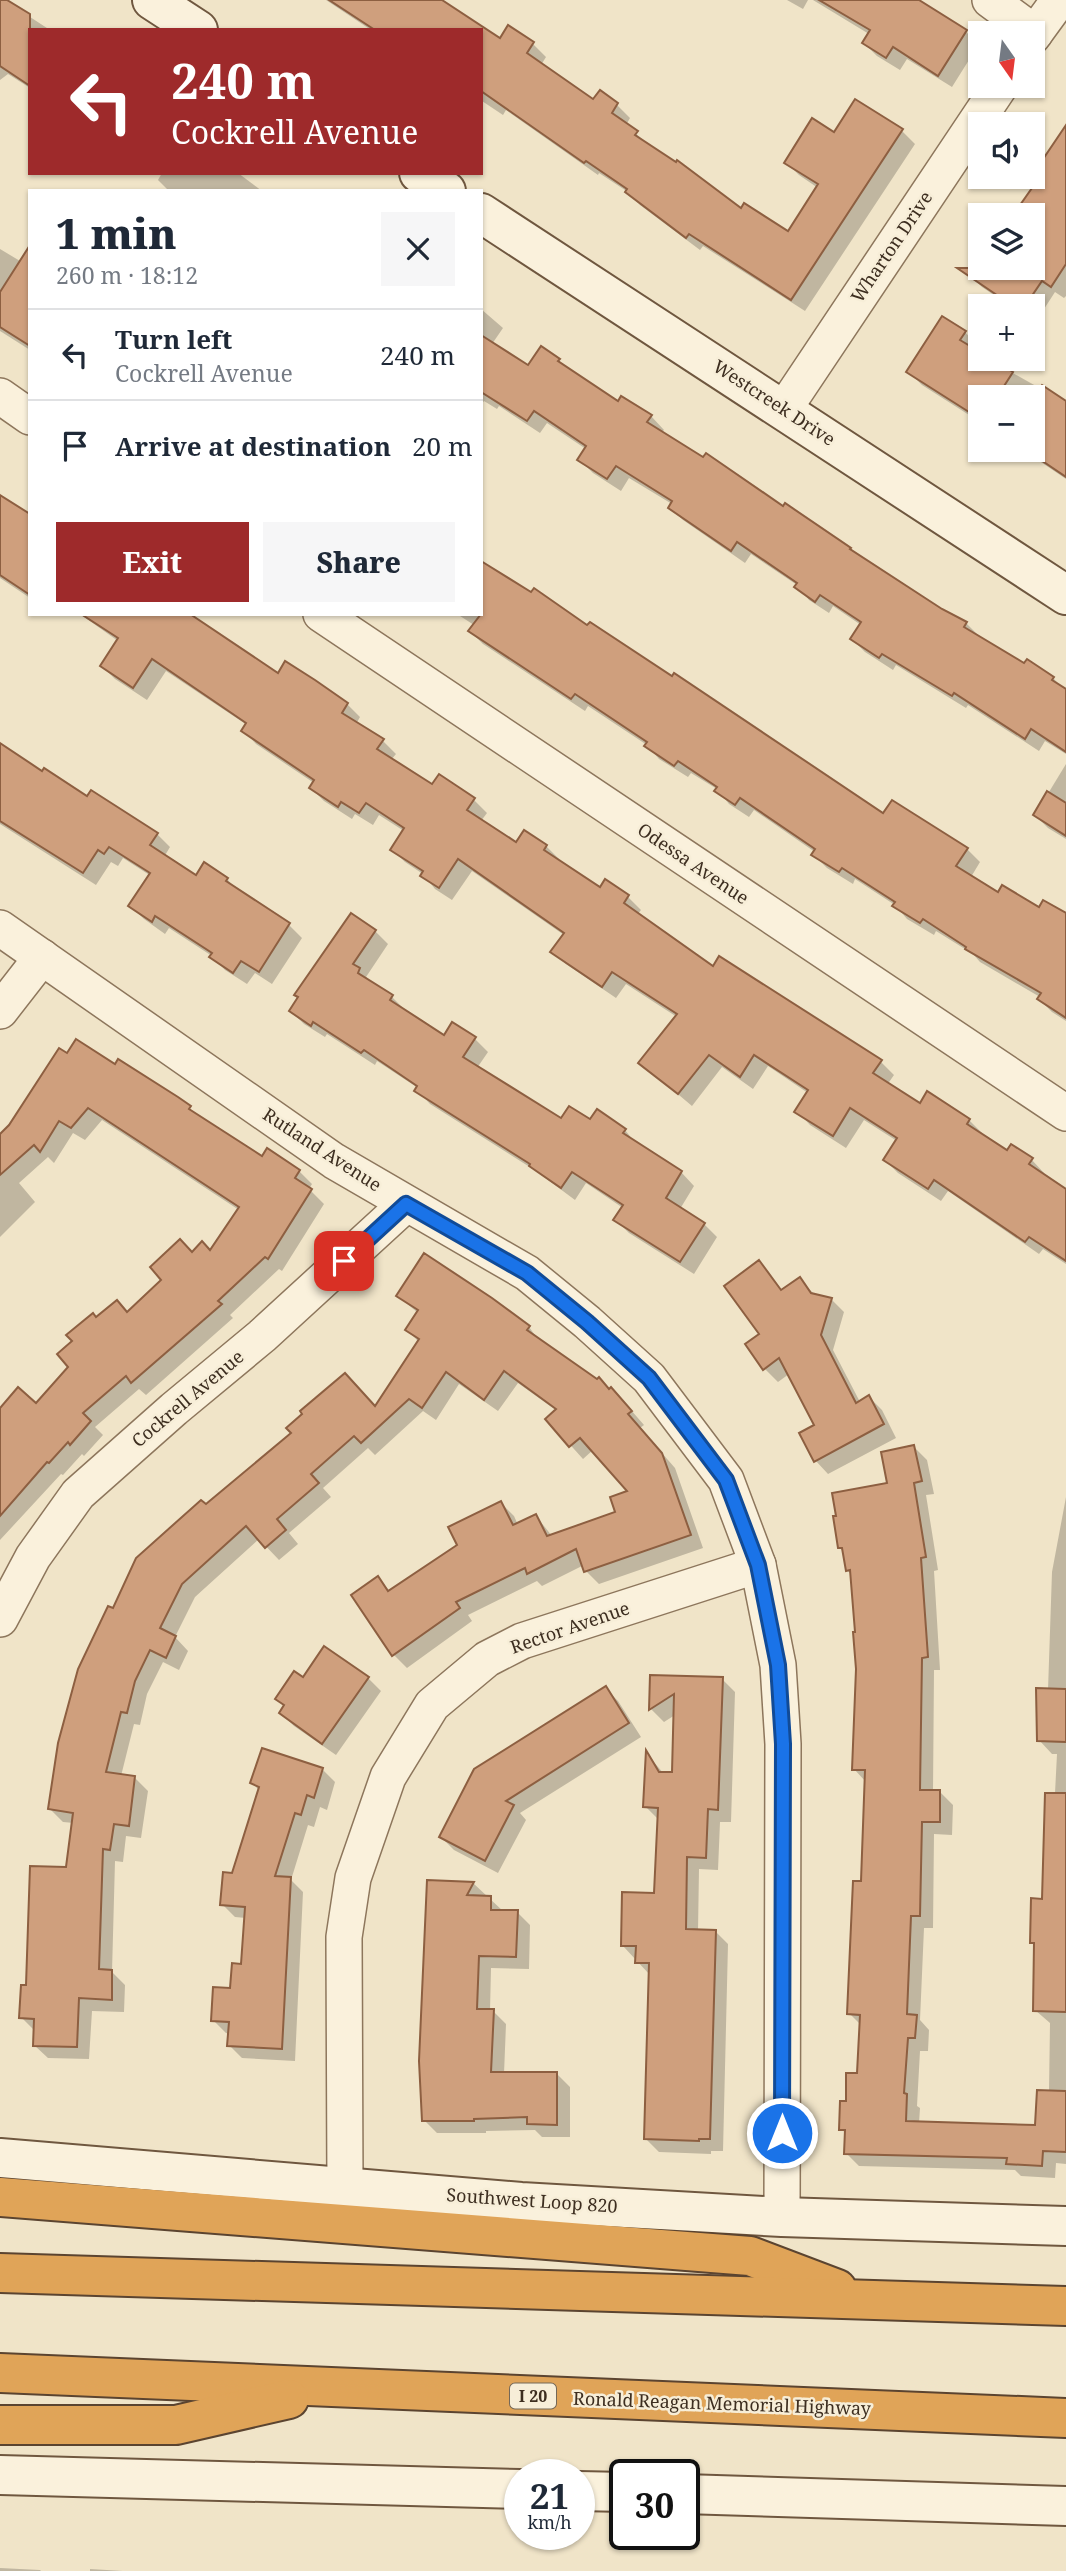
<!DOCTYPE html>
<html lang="en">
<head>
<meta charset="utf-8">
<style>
	body { margin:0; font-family:"Noto Serif",serif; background:#f6f6f7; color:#1f2937; height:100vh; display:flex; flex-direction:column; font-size:26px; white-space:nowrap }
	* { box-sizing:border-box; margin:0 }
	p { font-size:23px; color:#747a83 }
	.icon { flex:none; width:38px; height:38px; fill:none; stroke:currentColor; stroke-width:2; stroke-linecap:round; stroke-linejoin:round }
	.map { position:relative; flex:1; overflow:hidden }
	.sheet { position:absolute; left:28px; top:189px; width:455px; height:427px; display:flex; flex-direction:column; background:#fff; border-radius:0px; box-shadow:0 2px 5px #0004 }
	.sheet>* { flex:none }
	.top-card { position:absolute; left:28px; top:28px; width:455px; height:147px; border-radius:0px; box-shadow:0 2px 5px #0004; background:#9e2a2b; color:#fff; overflow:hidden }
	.needle { width:46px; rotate:166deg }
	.buttons { position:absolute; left:968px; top:21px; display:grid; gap:14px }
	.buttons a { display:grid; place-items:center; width:77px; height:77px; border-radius:0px; background:#fff; box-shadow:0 2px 5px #0004; font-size:35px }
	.speed { position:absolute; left:504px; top:2459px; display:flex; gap:14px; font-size:35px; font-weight:700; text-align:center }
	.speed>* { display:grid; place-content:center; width:91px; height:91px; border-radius:50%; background:#fff; box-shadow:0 2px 5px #0004; line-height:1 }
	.speed small { font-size:18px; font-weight:400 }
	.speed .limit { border:4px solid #111; border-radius:10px; background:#fff; color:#111 }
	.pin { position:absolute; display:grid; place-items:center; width:60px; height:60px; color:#fff; margin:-30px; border-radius:14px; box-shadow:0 4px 10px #0006 }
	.me { position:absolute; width:77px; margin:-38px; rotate:0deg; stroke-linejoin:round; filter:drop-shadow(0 0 5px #0008) }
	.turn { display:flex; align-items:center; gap:24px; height:147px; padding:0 28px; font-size:32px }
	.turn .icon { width:91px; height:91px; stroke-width:2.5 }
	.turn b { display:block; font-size:49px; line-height:60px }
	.round { display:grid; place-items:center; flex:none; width:74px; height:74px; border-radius:0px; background:#f6f6f7 }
	.overview { display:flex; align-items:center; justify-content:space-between; height:119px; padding:0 28px }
	h1 { font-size:42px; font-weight:800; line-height:52px }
	.cta { display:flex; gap:14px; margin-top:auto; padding:14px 28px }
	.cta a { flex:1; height:80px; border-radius:0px; background:#9e2a2b; color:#fff; font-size:28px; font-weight:800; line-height:80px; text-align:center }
	.cta a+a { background:#f6f6f7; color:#1f2937 }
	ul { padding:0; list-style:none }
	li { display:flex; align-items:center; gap:21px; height:91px; padding:0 28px; border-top:2px solid #e0e1e3 }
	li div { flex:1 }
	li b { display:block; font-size:26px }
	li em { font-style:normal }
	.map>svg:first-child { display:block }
	.shadow { fill:#0003 }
	.building { fill:#cf9f7d; stroke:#8d5f41; stroke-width:2 }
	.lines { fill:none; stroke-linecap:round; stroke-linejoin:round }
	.street-casing { stroke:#8d765c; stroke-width:38 }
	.secondary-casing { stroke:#6f573f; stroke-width:42 }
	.highway-casing { stroke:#5b4430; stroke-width:42 }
	.street { stroke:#faf1dc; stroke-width:35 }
	.secondary { stroke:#faf1dc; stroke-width:38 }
	.highway { stroke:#e0a458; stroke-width:38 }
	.route-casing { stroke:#114b97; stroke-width:18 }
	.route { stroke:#1a73e8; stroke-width:12 }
	.labels { text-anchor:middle; stroke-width:5; stroke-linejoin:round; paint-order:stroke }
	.shield { fill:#f7eed8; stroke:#756857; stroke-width:2 }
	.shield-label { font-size:16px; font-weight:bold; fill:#3d2e20 }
	.street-label { font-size:18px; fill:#3d2e20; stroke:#f7eed8 }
</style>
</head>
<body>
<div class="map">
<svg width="1066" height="2571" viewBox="0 0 1066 2571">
	<rect width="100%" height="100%" fill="#f0e4c8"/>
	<g class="shadow">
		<path d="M4,0L50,30H30V88L8,74L0,80V2Z"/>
		<path d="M326,0H428L466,18L500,40L533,44L546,57L541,65L594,102L600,93L617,105L630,118L626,125L649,145L741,210L789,233L818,188L799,175L786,162L834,135L856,101L902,131L915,144L805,311L703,246L700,250L640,205L628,192L599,173L598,175L506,110L503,115L482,101L481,30H371Z"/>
		<path d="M787,0H808L803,9Z"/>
		<path d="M813,0H914L965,31L979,44L952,87L907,59L900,70L877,56L864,43L869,34Z"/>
		<path d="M1066,126V296L1064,298L1055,292L1035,323L1032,322V306H1010L982,287L969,274L980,257V268H1032V215H1015L1040,178Z"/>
		<path d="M162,173H238L262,191H169L158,180Z"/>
		<path d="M0,249L30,267V350L0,331Z"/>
		<path d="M481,309L503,328L492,344L528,368L541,348L571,372L619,404L651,416L664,430L661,433L783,508L786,505L857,556L941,610L966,623L979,636L1024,666L1053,678L1066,691V754L1045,741L1039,751L968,705L966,708L896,665L893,670L865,652L852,639L861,625L833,606L829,613L809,600L797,585L751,554L745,563L683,520L670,507L672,504L629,478L621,491L593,473L580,460L586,449L547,423L540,433L499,406L497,409L484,401L481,405Z"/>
		<path d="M965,332L978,346L974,351L980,354V359H988L1066,403V479L1023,450H1032V397H980V422L922,385L909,372Z"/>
		<path d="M0,497L30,516V598L0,578Z"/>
		<path d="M80,614H182L278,675L347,704L360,717L356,724L383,741L396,754L391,760L433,787L439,777L474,800L487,813L481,821L516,845L546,846L559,859L558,862L600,890L628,897L641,910L637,915L714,968L720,959L881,1062L894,1075L887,1085L920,1106L969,1120L982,1133L981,1136L1007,1153L1031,1159L1044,1173L1042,1176L1066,1192V1264L1043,1249L1039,1254L948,1191L941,1201L898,1173L885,1160L897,1141L864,1120L846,1148L810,1125L797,1111L808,1093L768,1066L753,1089L722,1067L692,1106L641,1063L677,1017L626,984L616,998L566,964L553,951L564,935L472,871L452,900L435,889L423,874L405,862L392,849L404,831L379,815L373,825L355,814L352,819L324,801L311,788L314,783L256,744L243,730L247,725L166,671L147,700L115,679L102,666L118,641Z"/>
		<path d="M457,614H481L587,628L884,815L967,849L980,862L971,877L999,894L1066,916V1021L1052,1012L1039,999L1040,997L980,962L973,954L936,931L934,935L907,919L895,905L855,879L853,884L827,868L814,855L815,852L754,810L749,817L729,804L717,789L691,773L688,777L659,759L647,745L588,706L585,711L512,663L483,644L470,631L474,625Z"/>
		<path d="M0,745L42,773L157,834L170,847L164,857L196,878L227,879L237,890L289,925L302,938L272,984L255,973L247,984L225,970L212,956L169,928L165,934L144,919L131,906L151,876L123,858L118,866L111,862L96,885L0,824Z"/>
		<path d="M1066,764V839L1048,828L1035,815Z"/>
		<path d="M375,931L388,944L366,977L372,984L392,997L405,1010L404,1012L444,1037L475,1039L488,1052L477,1068L562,1121L590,1122L625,1130L637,1145L681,1172L694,1186L680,1209L704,1224L717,1237L694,1274L629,1233L616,1220L623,1208L586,1183L575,1200L536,1171L430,1104L417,1090L418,1088L377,1061L375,1065L327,1034L325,1037L304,1024L291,1011Z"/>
		<path d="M67,1055L115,1066L177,1098L205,1122L262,1159L299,1171L312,1184L309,1189L324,1204L282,1271L279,1269L230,1315L233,1318L146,1395L139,1389L95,1427L103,1435L84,1456L82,1454L63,1475L61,1474L0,1540V1411L36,1405L70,1367L96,1319L128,1314L192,1254L210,1252L239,1210L102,1120L85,1140L73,1133L54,1163L48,1157L19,1183L35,1202L0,1237V1136Z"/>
		<path d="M759,1262L783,1291L799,1279L815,1295L831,1299L844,1312L833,1350L860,1402L869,1397L882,1410L896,1438L828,1474L815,1460L817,1426L789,1374L778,1382L765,1369Z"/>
		<path d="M398,1296L529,1327L540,1342L624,1402L644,1425L640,1428L675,1468L703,1548L599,1584L586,1571L584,1565L542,1586L537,1581L468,1615L472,1621L407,1668L394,1655L353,1595L378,1579L391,1592L459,1545L501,1503L514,1516L518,1525L536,1516L552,1536L618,1513L630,1491L593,1450L583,1459L547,1419L557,1411L518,1383L498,1411L459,1384L436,1420L423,1411L375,1455L368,1448L323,1488L331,1497L289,1533L298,1544L279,1560L259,1539L195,1597L175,1637L188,1651L179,1670L163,1662L147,1694L140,1725L134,1724L121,1776L135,1778L148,1791L141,1838L126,1836L123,1862L115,1861L112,1972L125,1985L124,2012L92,2011L89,2059L48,2058L34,2045L35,2031L21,2017L28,1987L67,1868L74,1823L63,1822L50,1809L114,1610L206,1507L376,1408L419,1342L407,1330L418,1313Z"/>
		<path d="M914,1447L927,1460L934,1494L926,1495L938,1570L934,1571L940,1670H934L933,1792H940L953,1805L952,1835L934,1834L933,1928H924L920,2020L929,2030L928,2051H920L917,2106L920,2108L919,2123L1037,2126L1049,2092L1050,2023L1035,2010L1036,1947L1031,1942L1044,1901L1047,1792L1055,1793L1057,1754H1052L1039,1740L1048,1690L1052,1572L1066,1497V2164L1056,2163L1055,2178L1021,2176L1015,2170L859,2166L846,2153L847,2134L841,2129L847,2103L858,2075L861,2025L849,2013L863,1883L866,1782L854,1769L857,1634L852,1575L847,1570L844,1552L840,1548L889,1485Z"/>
		<path d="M652,1677L722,1679L735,1692L731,1822H720L718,1870L699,1869L698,1931H715L728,1944L723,2151H711V2154L659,2152L646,2139L650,1975L623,1946L656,1894L658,1819L645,1806L647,1754L664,1774H673L675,1715L664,1722L651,1709Z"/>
		<path d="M368,1678L381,1691L336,1755L294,1726L281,1713L285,1707L277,1699L303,1679Z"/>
		<path d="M605,1688L618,1701L641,1737L520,1813L526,1820L498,1873L454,1850L441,1837Z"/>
		<path d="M322,1769L335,1782L327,1810L320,1807L314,1827L308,1825L291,1880L303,1892L295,2061L242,2058L229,2045L230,2034L226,2033L213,2020L231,1990L242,1965L246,1918L235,1917L222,1904L260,1791L252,1783Z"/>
		<path d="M429,1882L473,1883L504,1912H517L530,1925L529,1969L491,1968L490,2011H493L506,2024L504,2074H557L570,2087V2137H542L535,2130L486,2131V2133H437L424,2120Z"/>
		<path d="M0,2568L40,2570L41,2571H0Z"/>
		<path d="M90,2569L123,2571H90Z"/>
	</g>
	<g class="building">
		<path d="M0,0H7L30,14V86L0,66Z"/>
		<path d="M329,0H442L500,38L508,25L534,42L527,53L593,99L600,90L618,103L612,113L638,131L635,135L676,162L677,160L741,208L744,203L788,231L818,184L784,163L812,118L834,132L855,99L903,129L791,300L689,234L686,238L625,192L627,189L586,161L584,163L481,91V30H375Z"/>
		<path d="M819,0H919L967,30L938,76L893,47L886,58L862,43L870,30Z"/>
		<path d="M1066,125V264L1051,287L1042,281L1025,306H1013L957,268H1032V215H1013L1039,178L1033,174Z"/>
		<path d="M30,245V346L0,327V292Z"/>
		<path d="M942,316L966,331L960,340L980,352V359H991L1013,372L997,397H980V419L906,372Z"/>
		<path d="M481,335L528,365L541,346L560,359L558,361L618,401L621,396L652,415L647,422L703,457L706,453L783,506L785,503L851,548L850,549L942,609L967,622L964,627L1024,663L1027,659L1054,677L1052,680L1066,689V752L1031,729L1025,739L954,693L952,696L882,654L879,658L850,639L861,622L820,595L815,602L794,587L797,583L737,542L731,551L668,508L672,501L616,466L607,479L577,460L586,446L534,411L527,421L481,392Z"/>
		<path d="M1042,385L1066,401V477L1032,454V399Z"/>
		<path d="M0,495L30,514V595L0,575Z"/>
		<path d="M481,561L531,592L534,588L587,625L590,622L672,676L674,673L883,813L892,800L968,848L956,866L998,892L1002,885L1039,907L1043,900L1066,913V1018L1037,999L1041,993L965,949L966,947L923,919L920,923L892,906L895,902L842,868L839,872L811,855L815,849L740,798L735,805L714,791L717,787L678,761L674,766L644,746L647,742L575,694L571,699L468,631L481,614Z"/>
		<path d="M81,614H190L278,673L285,661L315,680L348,703L342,713L384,739L377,749L432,784L439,774L475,798L467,810L516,842L524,830L547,845L544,850L600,887L605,879L629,895L624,903L713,966L719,956L882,1060L873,1073L920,1103L927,1091L970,1119L967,1124L1007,1150L1011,1144L1033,1158L1029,1164L1066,1189V1261L1029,1237L1025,1242L934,1180L928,1189L883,1160L897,1138L850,1108L833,1136L794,1112L808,1090L754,1055L740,1077L709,1055L678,1094L638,1063L677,1014L612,972L602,987L550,952L564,933L458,859L439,888L420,876L423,871L390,850L404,828L366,803L359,813L341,802L338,807L309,788L314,780L241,731L246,723L152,659L133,688L100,666L118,638Z"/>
		<path d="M0,743L42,771L44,768L87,796L91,790L158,833L150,845L196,875L204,862L228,878L226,881L290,923L259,972L241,961L233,973L209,957L212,953L155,916L152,922L128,906L150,873L109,847L104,854L98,850L83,873L0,821Z"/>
		<path d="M1047,791L1066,803V836L1033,815Z"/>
		<path d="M351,913L376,930L353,964L360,968L358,973L393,995L390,1000L444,1035L452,1022L476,1037L463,1057L561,1118L569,1106L590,1119L597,1109L626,1129L623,1133L682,1171L666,1198L705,1223L680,1262L613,1220L623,1205L572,1172L561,1188L529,1166L530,1164L414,1091L417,1086L364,1050L361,1053L313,1022L311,1026L289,1011L298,997L294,995Z"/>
		<path d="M76,1039L115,1064L118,1059L178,1097L191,1106L189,1109L262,1156L267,1148L300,1170L295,1178L312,1189L268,1259L265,1257L218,1301L222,1304L131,1383L126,1376L83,1413L91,1421L70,1445L68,1442L49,1463L47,1462L0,1516V1408L18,1387L36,1403L68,1367L57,1354L72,1341L66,1335L93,1313L96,1317L117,1300L127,1312L161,1280L150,1267L180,1239L192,1252L202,1241L210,1250L239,1207L88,1108L71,1128L59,1121L40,1152L34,1145L0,1175V1134L9,1125L59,1048L67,1053Z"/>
		<path d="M424,1253L492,1298L530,1326L527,1330L597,1379L599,1377L609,1389L611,1387L632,1411L628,1414L662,1453L691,1535L584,1572L576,1549L527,1574L525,1568L456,1602L460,1608L392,1656L351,1595L378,1576L388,1591L457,1545L448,1527L501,1501L513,1525L536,1514L547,1536L615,1512L610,1497L627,1491L580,1438L569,1447L545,1419L556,1409L504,1371L484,1400L446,1372L422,1408L409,1399L361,1443L354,1436L311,1474L319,1483L277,1519L286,1530L265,1548L246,1526L182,1584L160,1628L176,1636L166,1658L150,1650L135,1681L127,1713L121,1712L106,1772L135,1776L129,1826L114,1824L110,1850L103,1849L99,1969L112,1970V2000L79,1998L77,2047L33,2046L34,2019L19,2018L21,1985H26L30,1866L66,1867L73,1813L48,1809L58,1743L78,1669L108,1606L113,1608L136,1558L201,1500L206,1504L291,1433L286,1428L302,1414L300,1411L345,1373L375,1406L419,1339L405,1330L418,1310L396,1296Z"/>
		<path d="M759,1260L781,1290L800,1277L811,1293L832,1298L821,1335L856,1403L869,1395L884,1424L814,1462L799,1433L814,1425L779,1358L763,1370L745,1344L759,1334L724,1286Z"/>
		<path d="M914,1445L922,1481L914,1483L926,1557L921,1558L928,1657L922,1658L920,1790H940V1822H922L920,1916H911L907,2014L917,2015L915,2038H908L904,2093L907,2094L906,2121L1035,2125L1037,2090L1066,2091V2152L1043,2151L1042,2166L1006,2164L1007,2158L844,2154L845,2130H839L840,2101H846V2073H857L860,2015L847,2014L853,1881H861L865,1770H852L856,1669L853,1632H855L850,1570L846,1571L842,1548H838L833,1516H836L832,1493L887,1483L881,1452Z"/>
		<path d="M324,1646L369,1677L322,1744L279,1713L284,1705L275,1699L294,1671L303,1677Z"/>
		<path d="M650,1675L723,1677L718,1810L708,1809L706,1858L687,1857L686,1929L716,1930L710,2139H699V2141L644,2139L649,1963H635L636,1946H621L622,1892L654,1893L658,1808L643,1807L646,1750L659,1772H672L674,1694L649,1710Z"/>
		<path d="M606,1686L629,1723L506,1801L514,1805L485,1861L439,1837L474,1769Z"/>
		<path d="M1036,1688L1066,1689V1742L1037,1741Z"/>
		<path d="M262,1748L323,1768L314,1798L307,1795L301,1815L295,1813L275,1876L291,1877L282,2049L227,2046L229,2022L211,2021L213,1987L230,1988L232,1963L241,1964L245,1907L220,1905L223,1872L232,1873L259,1787L250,1783Z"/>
		<path d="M1045,1793H1066V2012L1033,2011L1034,1943H1030L1031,1898L1042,1899Z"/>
		<path d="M427,1880L474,1882L467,1895L491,1896V1910H518L516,1957L479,1956L477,2009H494L491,2072H557V2125L527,2124V2117L474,2119V2121H422L419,2061Z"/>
	</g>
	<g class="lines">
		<defs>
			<g id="street">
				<path d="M990,0L1035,33"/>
				<path d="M1032,37L1059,0"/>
				<path d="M0,396L30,417"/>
				<path d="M784,409L1000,86"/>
				<path d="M321,614L1066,1113"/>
				<path d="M0,928L334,1161L527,1273L587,1322L649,1378L726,1480L758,1565L778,1665L783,1744L782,2217"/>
				<path d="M0,1011L42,957"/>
				<path d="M0,1619L33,1557L78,1494L174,1409L262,1336L406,1204"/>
				<path d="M345,2186L344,1937L353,1878L388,1777L432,1705L487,1659L522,1641L758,1565"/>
			</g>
			<g id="secondary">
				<path d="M152,0L198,30"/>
				<path d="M419,173L446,191"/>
				<path d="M481,213L1066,595"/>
				<path d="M0,2158L521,2202L782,2217L1066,2226"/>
				<path d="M0,2475L520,2489"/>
				<path d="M579,2491L625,2492"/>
				<path d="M684,2494L1066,2506"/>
			</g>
			<g id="highway">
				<path d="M0,2197L750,2256L837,2289"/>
				<path d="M0,2273L1066,2306"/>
				<path d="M0,2373L1066,2418"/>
				<path d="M0,2425H176L289,2399"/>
			</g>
		</defs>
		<use href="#street" class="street-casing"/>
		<use href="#secondary" class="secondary-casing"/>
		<use href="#highway" class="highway-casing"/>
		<use href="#street" class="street"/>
		<use href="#secondary" class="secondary"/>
		<use href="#highway" class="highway"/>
	</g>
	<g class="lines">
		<defs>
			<path id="route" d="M344,1261L406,1204L527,1273L587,1322L649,1378L726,1480L758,1565L778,1665L783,1744L782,2133"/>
		</defs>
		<use href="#route" class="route-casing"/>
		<use href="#route" class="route"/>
	</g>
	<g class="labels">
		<rect class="shield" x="510" y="2383.5" width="46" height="25" rx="5"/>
		<g class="shield-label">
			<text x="533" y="2402">I 20</text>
		</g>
		<g class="street-label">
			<text transform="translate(892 247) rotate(-56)" y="6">Wharton Drive</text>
			<text transform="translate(774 403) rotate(33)" y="6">Westcreek Drive</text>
			<text transform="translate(693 864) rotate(34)" y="6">Odessa Avenue</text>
			<text transform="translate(322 1150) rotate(33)" y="6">Rutland Avenue</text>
			<text transform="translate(188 1399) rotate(-40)" y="6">Cockrell Avenue</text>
			<text transform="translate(570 1628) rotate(-19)" y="6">Rector Avenue</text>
			<text transform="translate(532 2201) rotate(4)" y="6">Southwest Loop 820</text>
			<text transform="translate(722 2404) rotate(2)" y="6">Ronald Reagan Memorial Highway</text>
		</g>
	</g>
</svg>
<div class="buttons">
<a><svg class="needle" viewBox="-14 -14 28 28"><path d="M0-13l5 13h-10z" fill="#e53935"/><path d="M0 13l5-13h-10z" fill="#747a83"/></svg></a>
<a><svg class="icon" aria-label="sound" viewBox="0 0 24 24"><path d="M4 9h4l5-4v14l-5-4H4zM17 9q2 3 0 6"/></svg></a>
<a><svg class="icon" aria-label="layers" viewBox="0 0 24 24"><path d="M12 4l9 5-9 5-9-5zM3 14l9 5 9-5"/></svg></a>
<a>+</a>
<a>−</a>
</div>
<div class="speed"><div>21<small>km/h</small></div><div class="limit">30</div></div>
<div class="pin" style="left:344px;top:1261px;background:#d93025"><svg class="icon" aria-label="arrive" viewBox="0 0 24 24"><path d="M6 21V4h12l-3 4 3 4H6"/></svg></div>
<svg class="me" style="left:782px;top:2133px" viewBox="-20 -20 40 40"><circle r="17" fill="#1a73e8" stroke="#fff" stroke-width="3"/><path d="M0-11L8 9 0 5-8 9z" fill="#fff"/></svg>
<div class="top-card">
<div class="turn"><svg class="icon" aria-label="left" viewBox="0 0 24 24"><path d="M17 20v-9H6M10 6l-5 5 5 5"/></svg><div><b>240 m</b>Cockrell Avenue</div></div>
</div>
<section class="sheet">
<div class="overview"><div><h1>1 min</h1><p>260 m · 18:12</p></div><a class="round"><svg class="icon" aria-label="close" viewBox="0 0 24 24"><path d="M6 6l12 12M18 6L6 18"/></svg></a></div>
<ul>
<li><svg class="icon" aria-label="left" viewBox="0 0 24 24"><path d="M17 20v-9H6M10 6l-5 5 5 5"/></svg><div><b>Turn left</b><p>Cockrell Avenue</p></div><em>240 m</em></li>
<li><svg class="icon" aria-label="arrive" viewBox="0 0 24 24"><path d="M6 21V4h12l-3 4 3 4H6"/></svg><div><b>Arrive at destination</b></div><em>20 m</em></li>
</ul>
<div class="cta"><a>Exit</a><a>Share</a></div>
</section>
</div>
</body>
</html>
